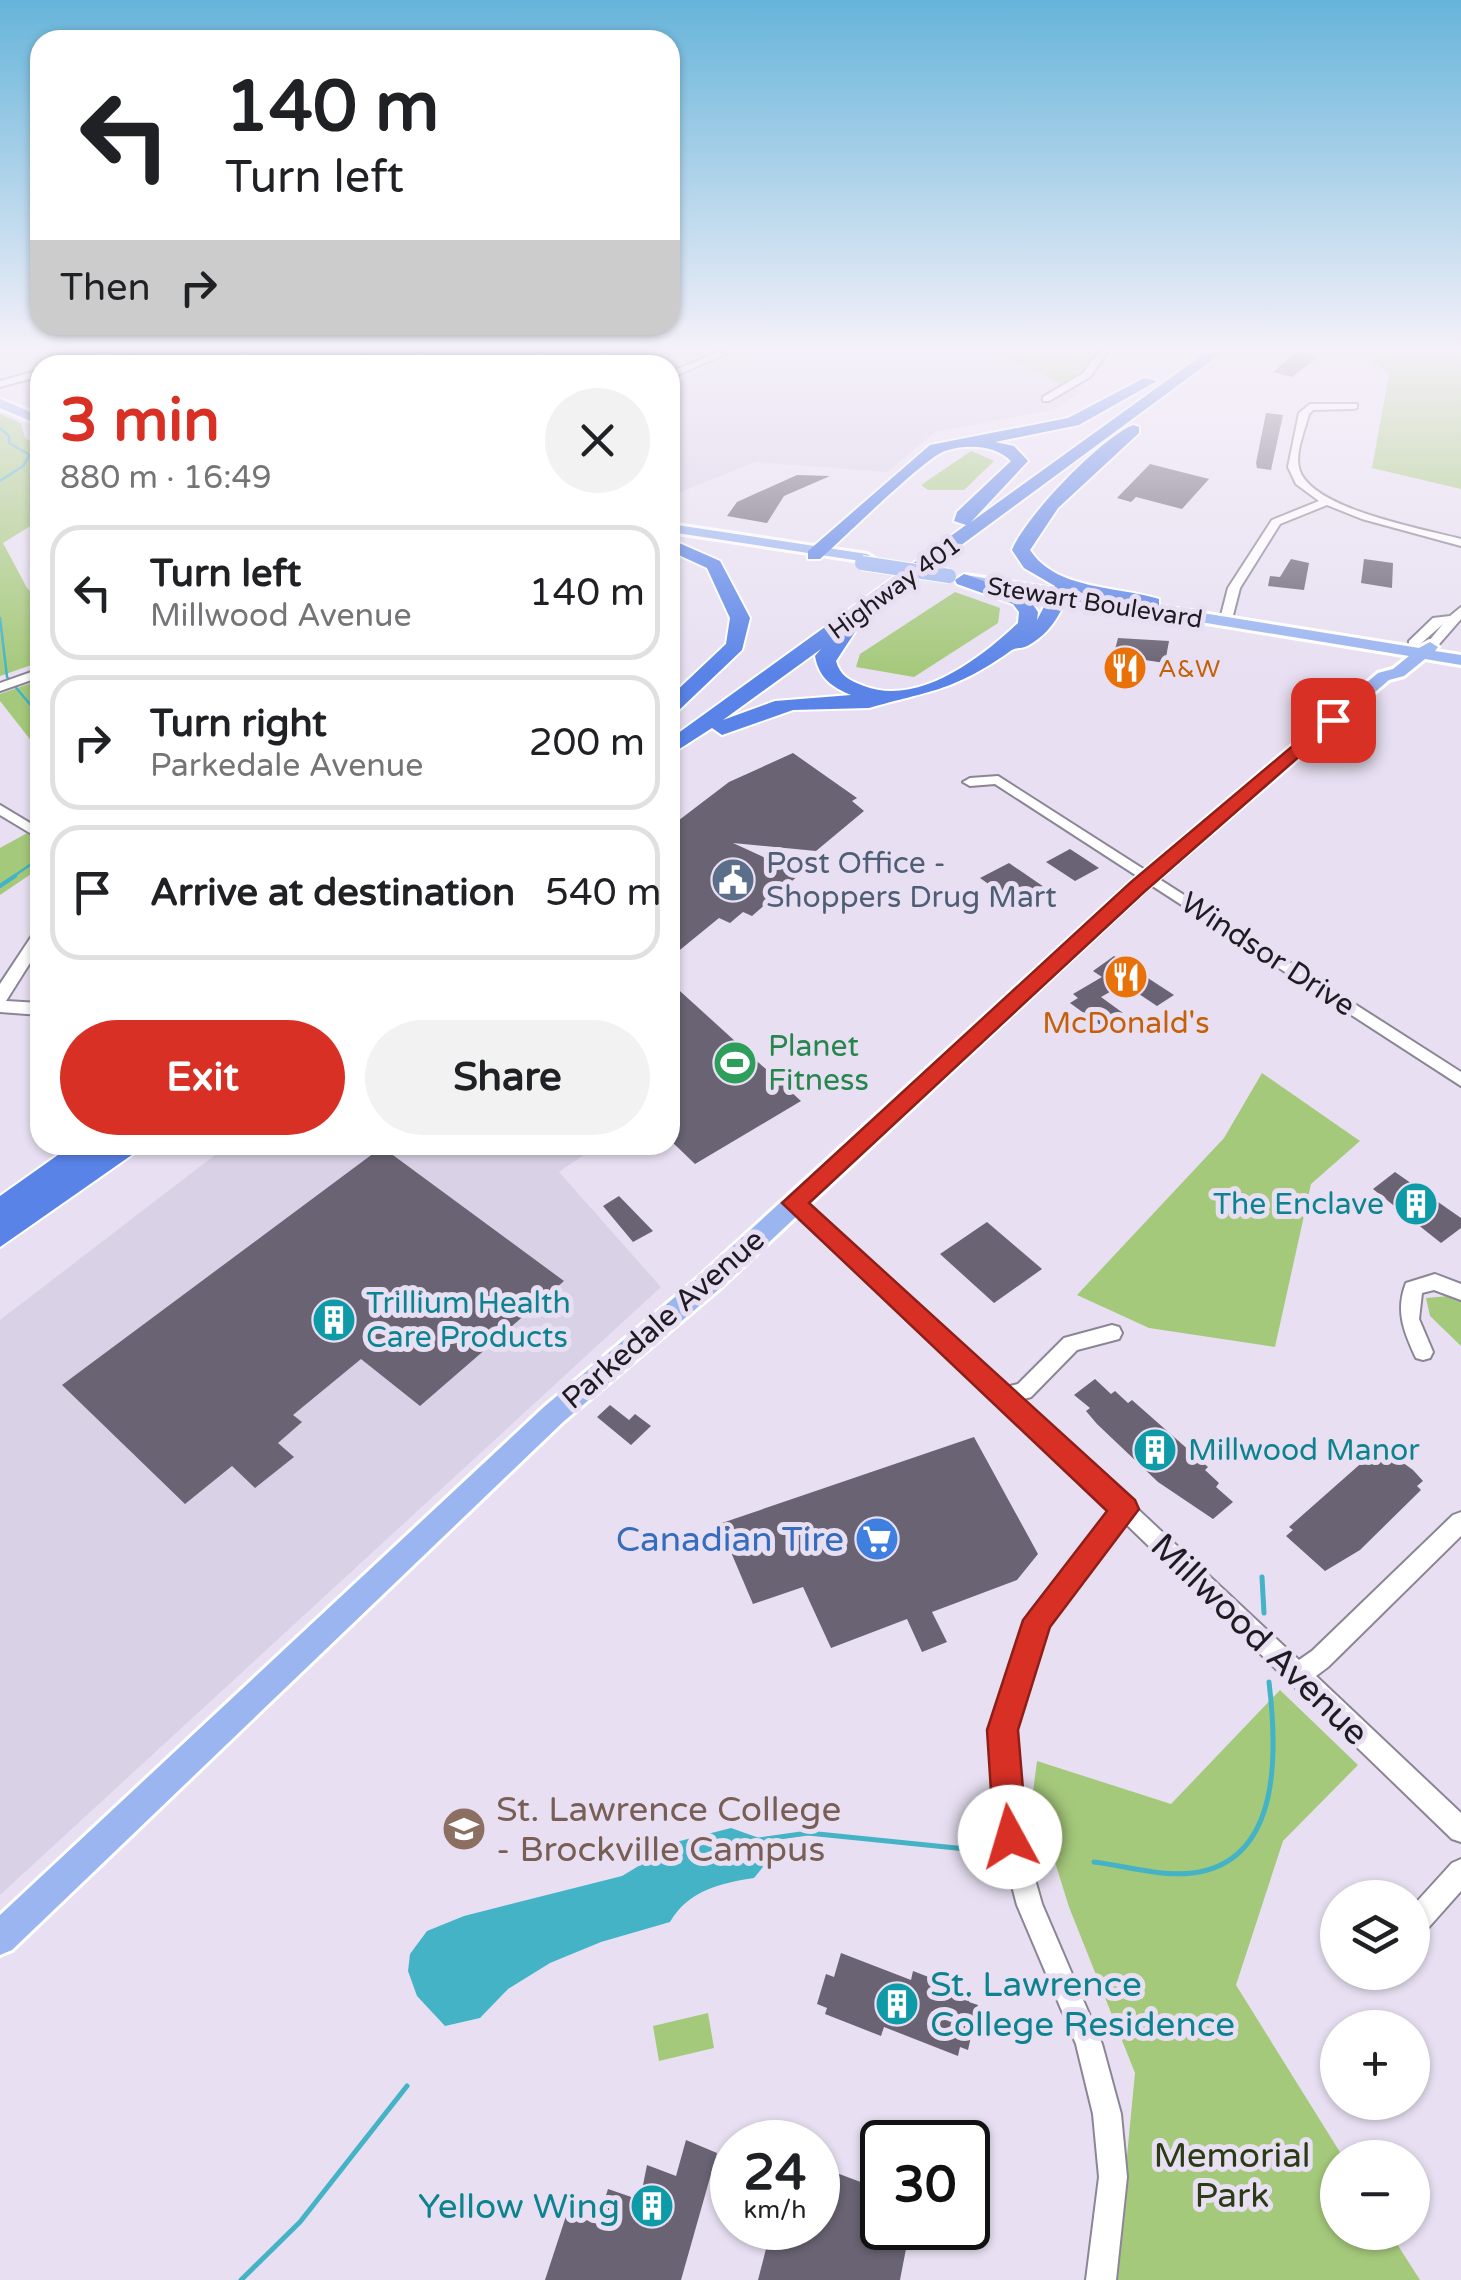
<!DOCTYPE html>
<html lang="en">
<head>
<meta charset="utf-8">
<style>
	body { margin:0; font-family:"Varela Round",sans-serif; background:#f2f2f2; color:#202124; height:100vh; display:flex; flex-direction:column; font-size:38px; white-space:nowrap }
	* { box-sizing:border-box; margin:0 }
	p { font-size:32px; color:#757577 }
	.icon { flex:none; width:55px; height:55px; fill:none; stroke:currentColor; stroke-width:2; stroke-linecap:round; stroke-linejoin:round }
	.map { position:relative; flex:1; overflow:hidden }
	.details { position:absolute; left:30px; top:355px; width:650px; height:800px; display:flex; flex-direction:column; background:#fff; border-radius:30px; box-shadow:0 2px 8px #0004 }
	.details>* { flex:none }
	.banner { position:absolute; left:30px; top:30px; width:650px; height:305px; border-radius:30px; box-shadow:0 2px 8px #0004; background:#fff; color:#202124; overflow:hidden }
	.controls { position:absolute; left:1320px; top:1880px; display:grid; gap:20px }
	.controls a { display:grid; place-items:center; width:110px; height:110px; border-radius:50%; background:#fff; box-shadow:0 2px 8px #0004; font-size:50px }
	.speed { position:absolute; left:710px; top:2120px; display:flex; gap:20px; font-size:50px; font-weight:700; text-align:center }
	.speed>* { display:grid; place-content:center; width:130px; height:130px; border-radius:50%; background:#fff; box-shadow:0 2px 8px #0004; line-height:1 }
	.speed small { font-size:25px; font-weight:400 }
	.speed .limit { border:5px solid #111; border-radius:15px; background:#fff; color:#111 }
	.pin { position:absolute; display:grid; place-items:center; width:85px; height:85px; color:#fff; margin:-42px; border-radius:20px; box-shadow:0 5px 15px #0006 }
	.me { position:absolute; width:110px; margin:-55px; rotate:354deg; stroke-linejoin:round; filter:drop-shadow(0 0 8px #0008) }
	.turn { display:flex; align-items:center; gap:35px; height:210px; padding:0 30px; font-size:45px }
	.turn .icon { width:130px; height:130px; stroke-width:2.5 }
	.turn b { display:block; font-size:70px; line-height:85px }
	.then { display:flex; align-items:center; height:95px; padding:0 30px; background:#0003; gap:20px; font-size:38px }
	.round { display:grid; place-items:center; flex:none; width:105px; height:105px; border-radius:52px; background:#f2f2f2 }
	.summary { display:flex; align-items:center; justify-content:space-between; height:170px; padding:0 30px }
	h1 { font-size:60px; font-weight:700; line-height:75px; color:#d93025 }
	.button { display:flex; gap:20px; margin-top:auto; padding:20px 30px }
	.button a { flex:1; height:115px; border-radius:60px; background:#d93025; color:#fff; font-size:40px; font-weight:700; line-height:115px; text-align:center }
	.button a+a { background:#f2f2f2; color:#202124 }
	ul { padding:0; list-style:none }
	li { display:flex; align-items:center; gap:30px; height:135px; margin:0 20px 15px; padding:0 10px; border:5px solid #e0e0e0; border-radius:30px }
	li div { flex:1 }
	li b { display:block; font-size:38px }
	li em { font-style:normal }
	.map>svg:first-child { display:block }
	.industrial { fill:#d9d2e7 }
	.green { fill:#a5c97b }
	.water { fill:#44b3c6 }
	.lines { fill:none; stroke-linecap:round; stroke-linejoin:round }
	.stream-far2 { stroke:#44b3c6; stroke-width:2.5 }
	.stream-far1 { stroke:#44b3c6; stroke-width:4 }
	.stream { stroke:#44b3c6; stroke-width:5 }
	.building { fill:#696373 }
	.minor-casing { stroke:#8c8595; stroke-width:4 }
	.major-casing { stroke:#fff; stroke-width:6 }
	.highway-casing { stroke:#fff; stroke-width:4 }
	.minor { fill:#fff; fill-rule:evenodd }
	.major { fill:#9bb5f1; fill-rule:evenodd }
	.highway { fill:#5983e7; fill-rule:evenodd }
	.major-bridge-casing { stroke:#fff; stroke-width:16; stroke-linecap:butt }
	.major-bridge { stroke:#9bb5f1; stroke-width:14 }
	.route { fill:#d93025; stroke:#8d1f18; stroke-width:2.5 }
	.labels { text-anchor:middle; stroke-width:10; stroke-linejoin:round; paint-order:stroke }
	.far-street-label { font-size:25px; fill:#1f1b22; stroke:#e8e0f2 }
	.far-food-label { font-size:25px; fill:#c56008; stroke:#e8e0f2; text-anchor:start }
	.service-label { font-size:30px; fill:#4e5e75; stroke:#e8e0f2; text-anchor:start }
	.street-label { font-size:30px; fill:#1f1b22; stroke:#e8e0f2 }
	.food-label { font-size:30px; fill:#c56008; stroke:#e8e0f2 }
	.leisure-label { font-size:30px; fill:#27864d; stroke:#e8e0f2; text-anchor:start }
	.culture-label { font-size:30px; fill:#0d838f; stroke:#e8e0f2; text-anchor:start }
	.near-shop-label { font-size:35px; fill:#366cbe; stroke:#e8e0f2; text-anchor:end }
	.near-street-label { font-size:35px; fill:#1f1b22; stroke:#e8e0f2 }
	.near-education-label { font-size:35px; fill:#785e54; stroke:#e8e0f2; text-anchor:start }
	.near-culture-label { font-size:35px; fill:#0d838f; stroke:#e8e0f2; text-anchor:start }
	.near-park-label { font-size:35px; fill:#2b3b15; stroke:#e8e0f2 }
</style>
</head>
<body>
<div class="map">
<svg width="1461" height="2280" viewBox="0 0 1461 2280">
	<rect width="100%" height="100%" fill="#e8e0f2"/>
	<g class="industrial">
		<path d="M739,353H997L1081,392L1057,409L935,432L887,472L756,462L670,496V384Z"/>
		<path d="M228,1145H598L559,1172L661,1287L0,1895V1320Z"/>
	</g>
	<g class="green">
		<path d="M997,353H1093L1090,365L1062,384Z"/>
		<path d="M1360,353H1461V489L1372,468L1389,374L1371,361L1377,360Z"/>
		<path d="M0,414L21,423L25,438L40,447V520L3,543L27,588L40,601V662L0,676Z"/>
		<path d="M971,451L994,461L964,490H928L921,485Z"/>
		<path d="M955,592L1000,608L998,623L914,677L856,667L860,654Z"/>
		<path d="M40,680V752L0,701V694Z"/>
		<path d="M40,826V868L0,895V848Z"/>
		<path d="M1262,1073L1360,1141L1311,1184L1275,1347L1149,1328L1077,1295L1224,1138Z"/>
		<path d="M1449,1296L1461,1302V1346L1430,1316L1426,1298Z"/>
		<path d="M1280,1690L1358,1765L1283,1841L1236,1985L1343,2157L1338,2158V2232L1390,2233L1420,2280H1115L1135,2073L1069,1907L1033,1792L1037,1761L1171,1804Z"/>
		<path d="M708,2013L714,2048L659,2061L653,2026Z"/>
	</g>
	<path class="water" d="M731,1828L762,1839L763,1867L754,1878C720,1883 688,1891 670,1922L601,1942L550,1963L508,1989L480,2018L445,2026L417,1996L408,1971L410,1954L427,1931L464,1916L622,1876L680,1841Z"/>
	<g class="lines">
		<g class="stream-far2">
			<path d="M0,428L9,436V443L30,455L23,466L0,481"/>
			<path d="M0,618L7,677L40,716"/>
			<path d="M11,878L40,858"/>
		</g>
		<path class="stream-far1" d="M0,886L15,876"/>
		<g class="stream">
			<path d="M1262,1577L1264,1613"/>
			<path d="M759,1840L808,1833L976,1850"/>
			<path d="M1094,1862C1126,1866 1161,1877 1193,1873C1283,1861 1277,1749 1269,1682"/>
			<path d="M241,2280L300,2222L407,2086"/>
		</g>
	</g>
	<g class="building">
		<path d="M1296,353L1318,357L1292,377L1273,372Z"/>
		<path d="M1266,413L1283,415L1271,470L1257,468L1256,463Z"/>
		<path d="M1150,464L1209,479L1182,509L1136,497L1131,502L1117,498Z"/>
		<path d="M797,475L830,476L784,496L767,523L727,516L737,502Z"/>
		<path d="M1291,559L1309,563L1304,590L1268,586L1270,576L1280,577Z"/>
		<path d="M1364,559L1393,563L1392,588L1361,583Z"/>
		<path d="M1118,638L1169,641L1165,663L1145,660L1140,674L1110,669Z"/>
		<path d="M793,753L857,798L852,801L864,811L816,851L733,843L800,874L752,916L743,912L730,923L719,918L670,958V827L729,782Z"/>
		<path d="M1070,849L1099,868L1075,881L1046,862Z"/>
		<path d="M1009,863L1047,889L1018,905L980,878Z"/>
		<path d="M1114,956L1174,995L1157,1006L1124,984L1101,997L1123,1013L1103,1027L1070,1003L1078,998L1073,994L1102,977L1093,971Z"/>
		<path d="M670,982L801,1101L695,1164L670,1140Z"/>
		<path d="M382,1147L564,1281L420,1406L361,1359L293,1415L302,1422L278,1443L294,1457L255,1488L232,1466L185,1504L62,1385Z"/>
		<path d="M1395,1172L1461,1218V1228L1441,1243L1373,1189Z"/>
		<path d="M619,1196L653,1231L633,1242L603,1206Z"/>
		<path d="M987,1222L1042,1269L994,1303L940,1254Z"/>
		<path d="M1095,1379L1111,1394L1115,1391L1128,1403L1132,1400L1208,1467L1205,1470L1219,1483L1216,1487L1233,1502L1213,1519L1158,1482L1097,1424L1086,1411L1090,1408L1074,1395Z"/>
		<path d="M610,1405L629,1420L635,1414L651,1426L631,1445L597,1417Z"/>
		<path d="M974,1437L1038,1554L1017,1580L932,1612L947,1642L922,1652L907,1619L831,1648L803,1587L753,1604L719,1524Z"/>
		<path d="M1384,1449L1413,1470L1423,1481L1417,1486L1421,1490L1360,1550L1325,1571L1286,1536L1293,1530L1289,1527L1375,1451L1378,1454Z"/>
		<path d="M841,1953L911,1980L913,1971L970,1993L969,2002L978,2005L968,2050L960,2047L958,2056L884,2027L881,2036L825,2014L827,2008L817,2004L826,1974L834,1977Z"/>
		<path d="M686,2140L717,2153L681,2280H545L567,2213L597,2224L608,2189L640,2200L647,2165L676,2176Z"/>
		<path d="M818,2166L882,2190V2228H910L900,2280H758L767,2245L758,2241L762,2228H818Z"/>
	</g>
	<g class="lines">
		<defs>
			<g id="minor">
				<path d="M101,353H116L83,365H68Z"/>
				<path d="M121,353H132L146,365H135Z"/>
				<path d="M236,353H246L251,365H241Z"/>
				<path d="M353,353H364L378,365H367Z"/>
				<path d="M418,353H432L406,365H392Z"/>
				<path d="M534,353H547L524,365H511Z"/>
				<path d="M601,353H614L589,365H576Z"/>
				<path d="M716,353H729L670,378V372Z"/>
				<path d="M1098,353H1107L1090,377L1049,401H1043V397L1083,373Z"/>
				<path d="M40,370V376L0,387V381Z"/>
				<path d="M1357,404V408L1353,409L1313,410L1309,414C1305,430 1295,452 1299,468C1309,509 1424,529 1461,539V546L1362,519L1327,505L1280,524L1240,588L1231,623L1221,626L1219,623L1228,588L1272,520L1319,501L1296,484L1288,467L1299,413L1310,404Z"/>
				<path d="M1461,607V619L1434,650L1424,647L1443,624L1417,647H1409V641L1433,618L1450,616Z"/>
				<path d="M40,669V677L0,691V683Z"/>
				<path d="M998,776L1461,1072V1086L995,784L970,786L963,782L970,778Z"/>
				<path d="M0,805L40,829V839L0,815Z"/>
				<path d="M40,930V947L6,1001L40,1003V1015L0,1012V984L35,931Z"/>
				<path d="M794,1196L800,1198L1006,1387L1018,1384L1064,1338L1112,1325L1119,1327L1122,1333L1119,1339L1077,1350L1031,1397L1021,1400L1299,1660L1312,1651L1453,1515L1461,1512V1536L1328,1667L1316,1676L1461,1813V1842L1452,1839L1126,1524L1047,1626L1014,1730L1023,1837L1042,1904L1102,2044L1121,2114L1127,2177L1116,2280H1086L1099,2177L1093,2114L1076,2044L1017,1905L999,1837L990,1730L1030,1612L1111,1510L788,1208L785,1203L788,1198Z"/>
				<path d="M1435,1274L1461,1284V1300L1434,1290L1422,1293L1419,1319L1433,1352L1430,1358L1423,1360L1416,1358C1404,1332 1395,1311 1406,1283Z"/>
				<path d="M1461,1859V1891L1421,1936L1412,1940V1907L1452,1863Z"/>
			</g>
			<g id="major">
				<path d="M0,399L40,416V425L0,408Z"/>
				<path d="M670,524L867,554L874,558L867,562L670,532Z"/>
				<path d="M966,575L1419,648L1430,642L1438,647L1435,651L1461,655V665L1425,659L1404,676L1389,680L1144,891L718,1290L563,1422L12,1950L0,1955V1915L545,1406L700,1276L1130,883L1378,673L1393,669L1409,656L961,583V577Z"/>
			</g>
			<g id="highway">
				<path d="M1205,353H1222L850,627L855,632L836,661C840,676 850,681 864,686C918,707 981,658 1018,623L1019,612L1013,604L957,584L955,580L964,574L1027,596L1038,612L1037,620L1055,586L1024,568L1012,550C1025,517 1101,438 1133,425L1139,427V433L1058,508L1030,550C1056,590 1117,586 1159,599V607L1071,591C1060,613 1052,632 1029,645C1021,650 1016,646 1009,652C952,692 928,691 869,708L793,710L722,735L712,728L670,755V739L966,525L954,521L957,512L1011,461C995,445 966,444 945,451C924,458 843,539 820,559H808V551L930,445L1068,418L1144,378L1157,381L1079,425L995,442L1014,446L1028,461L971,522ZM821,649L815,656C819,678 832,687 851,695L775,701L723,720Z"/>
				<path d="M670,539L720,561L750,618L742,650L677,712L670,714V697L726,644L730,618L707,568L670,551Z"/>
				<path d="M72,1145H140L136,1152L0,1247V1196Z"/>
			</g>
		</defs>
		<use href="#minor" class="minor-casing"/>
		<use href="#major" class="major-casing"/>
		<use href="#highway" class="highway-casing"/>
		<use href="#minor" class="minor"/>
		<use href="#major" class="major"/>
		<use href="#highway" class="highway"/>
		<defs>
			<path id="major-bridge" d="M862,563L949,576"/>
		</defs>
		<use href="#major-bridge" class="major-bridge-casing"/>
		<use href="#major-bridge" class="major-bridge"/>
	</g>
	<linearGradient id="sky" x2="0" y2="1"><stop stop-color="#66b4da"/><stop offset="0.52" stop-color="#f5f1f9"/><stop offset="1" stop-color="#f5f1f9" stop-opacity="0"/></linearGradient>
	<rect width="1461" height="673" fill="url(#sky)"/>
	<path class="route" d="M1327,717L1341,720L1144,892L809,1203L1135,1500L1139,1509L1050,1627L1018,1730L1027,1837L1022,1849L1010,1853L999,1849L994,1837L987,1730L1023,1620L1107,1511L782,1203L1130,883Z"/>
	<defs>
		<symbol id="restaurant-disc" viewBox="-11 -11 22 22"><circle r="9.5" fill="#e8710a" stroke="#e8e0f2"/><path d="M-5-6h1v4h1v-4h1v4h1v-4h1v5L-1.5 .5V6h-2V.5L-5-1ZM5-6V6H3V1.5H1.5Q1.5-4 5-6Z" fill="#fff"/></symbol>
		<symbol id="civic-disc" viewBox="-11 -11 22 22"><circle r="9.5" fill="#5c6f8a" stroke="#e8e0f2"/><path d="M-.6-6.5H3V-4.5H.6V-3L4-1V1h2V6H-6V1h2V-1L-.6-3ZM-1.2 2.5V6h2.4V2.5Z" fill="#fff"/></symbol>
		<symbol id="stadium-disc" viewBox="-11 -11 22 22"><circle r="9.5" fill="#2e9e5b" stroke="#e8e0f2"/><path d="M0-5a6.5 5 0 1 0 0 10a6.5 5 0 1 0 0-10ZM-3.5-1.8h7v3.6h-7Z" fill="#fff"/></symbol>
		<symbol id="building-disc" viewBox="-11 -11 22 22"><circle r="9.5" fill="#0f9aa8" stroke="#e8e0f2"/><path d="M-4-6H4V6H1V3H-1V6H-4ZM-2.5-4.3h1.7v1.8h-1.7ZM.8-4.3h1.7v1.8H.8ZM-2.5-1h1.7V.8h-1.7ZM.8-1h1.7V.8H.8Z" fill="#fff"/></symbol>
		<symbol id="supermarket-disc" viewBox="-11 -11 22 22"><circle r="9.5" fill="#3f7fe0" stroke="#e8e0f2"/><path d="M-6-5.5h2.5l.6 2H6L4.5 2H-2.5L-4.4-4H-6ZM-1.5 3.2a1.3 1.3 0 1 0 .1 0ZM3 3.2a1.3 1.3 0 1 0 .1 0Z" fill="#fff"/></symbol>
		<symbol id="university-disc" viewBox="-11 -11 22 22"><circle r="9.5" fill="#8d6e63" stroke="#e8e0f2"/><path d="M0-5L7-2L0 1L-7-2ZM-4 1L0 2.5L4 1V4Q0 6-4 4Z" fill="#fff"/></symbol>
	</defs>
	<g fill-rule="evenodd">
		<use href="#restaurant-disc" x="1100" y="643" width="50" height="50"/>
		<use href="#civic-disc" x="708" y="855" width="50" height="50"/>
		<use href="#restaurant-disc" x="1101" y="952" width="50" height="50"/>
		<use href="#stadium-disc" x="710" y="1038" width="50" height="50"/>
		<use href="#building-disc" x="1391" y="1179" width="50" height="50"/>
		<use href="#building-disc" x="309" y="1295" width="50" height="50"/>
		<use href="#building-disc" x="1130" y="1425" width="50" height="50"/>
		<use href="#supermarket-disc" x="852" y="1514" width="50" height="50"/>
		<use href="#university-disc" x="439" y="1804" width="50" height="50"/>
		<use href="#building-disc" x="872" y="1979" width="50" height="50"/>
		<use href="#building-disc" x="627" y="2181" width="50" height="50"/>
	</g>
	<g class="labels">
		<g class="far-street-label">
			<text transform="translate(894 587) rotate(-36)" y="9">Highway 401</text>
			<text transform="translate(1095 602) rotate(9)" y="9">Stewart Boulevard</text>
		</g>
		<g class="far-food-label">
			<text x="1158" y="677">A&amp;W</text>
		</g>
		<g class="service-label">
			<text x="766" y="873">Post Office -<tspan x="766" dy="34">Shoppers Drug Mart</tspan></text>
		</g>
		<g class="street-label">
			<text transform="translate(1268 954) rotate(33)" y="10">Windsor Drive</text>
			<text transform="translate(663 1319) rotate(-41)" y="10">Parkedale Avenue</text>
		</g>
		<g class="food-label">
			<text x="1126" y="1033">McDonald's</text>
		</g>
		<g class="leisure-label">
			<text x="768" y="1056">Planet<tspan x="768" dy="34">Fitness</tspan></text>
		</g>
		<g class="culture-label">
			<text x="1384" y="1214" text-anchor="end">The Enclave</text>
			<text x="366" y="1313">Trillium Health<tspan x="366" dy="34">Care Products</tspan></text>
			<text x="1188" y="1460">Millwood Manor</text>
		</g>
		<g class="near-shop-label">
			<text x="844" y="1551">Canadian Tire</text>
		</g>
		<g class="near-street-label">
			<text transform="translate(1260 1639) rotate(44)" y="12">Millwood Avenue</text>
		</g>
		<g class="near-education-label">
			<text x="496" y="1821">St. Lawrence College<tspan x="496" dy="40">- Brockville Campus</tspan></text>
		</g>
		<g class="near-culture-label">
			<text x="930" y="1996">St. Lawrence<tspan x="930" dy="40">College Residence</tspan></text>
			<text x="620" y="2218" text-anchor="end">Yellow Wing</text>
		</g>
		<g class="near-park-label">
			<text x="1232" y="2167">Memorial<tspan x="1232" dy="40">Park</tspan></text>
		</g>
	</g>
</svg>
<div class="controls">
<a><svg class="icon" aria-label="layers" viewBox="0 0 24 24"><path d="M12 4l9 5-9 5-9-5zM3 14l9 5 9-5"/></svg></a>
<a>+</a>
<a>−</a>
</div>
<div class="speed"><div>24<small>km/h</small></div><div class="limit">30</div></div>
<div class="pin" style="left:1333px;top:720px;background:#d93025"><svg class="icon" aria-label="arrive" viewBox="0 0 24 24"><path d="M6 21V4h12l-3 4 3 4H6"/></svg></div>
<svg class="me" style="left:1010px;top:1837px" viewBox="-20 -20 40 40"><circle r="19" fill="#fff"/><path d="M0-13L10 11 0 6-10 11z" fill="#d93025"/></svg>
<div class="banner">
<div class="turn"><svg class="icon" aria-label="left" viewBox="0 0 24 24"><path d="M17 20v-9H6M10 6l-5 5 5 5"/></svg><div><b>140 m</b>Turn left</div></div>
<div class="then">Then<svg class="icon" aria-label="right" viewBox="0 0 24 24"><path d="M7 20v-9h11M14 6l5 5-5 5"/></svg></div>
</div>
<section class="details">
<div class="summary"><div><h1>3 min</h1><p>880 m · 16:49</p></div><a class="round"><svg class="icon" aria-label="close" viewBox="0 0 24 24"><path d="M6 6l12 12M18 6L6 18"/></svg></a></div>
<ul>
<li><svg class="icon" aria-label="left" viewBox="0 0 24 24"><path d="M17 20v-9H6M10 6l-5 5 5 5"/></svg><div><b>Turn left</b><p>Millwood Avenue</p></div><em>140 m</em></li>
<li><svg class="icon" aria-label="right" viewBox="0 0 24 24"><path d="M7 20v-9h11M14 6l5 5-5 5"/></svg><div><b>Turn right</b><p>Parkedale Avenue</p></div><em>200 m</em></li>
<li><svg class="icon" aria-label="arrive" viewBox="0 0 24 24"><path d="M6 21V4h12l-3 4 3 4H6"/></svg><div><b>Arrive at destination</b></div><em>540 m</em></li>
</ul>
<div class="button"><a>Exit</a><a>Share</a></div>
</section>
</div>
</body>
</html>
